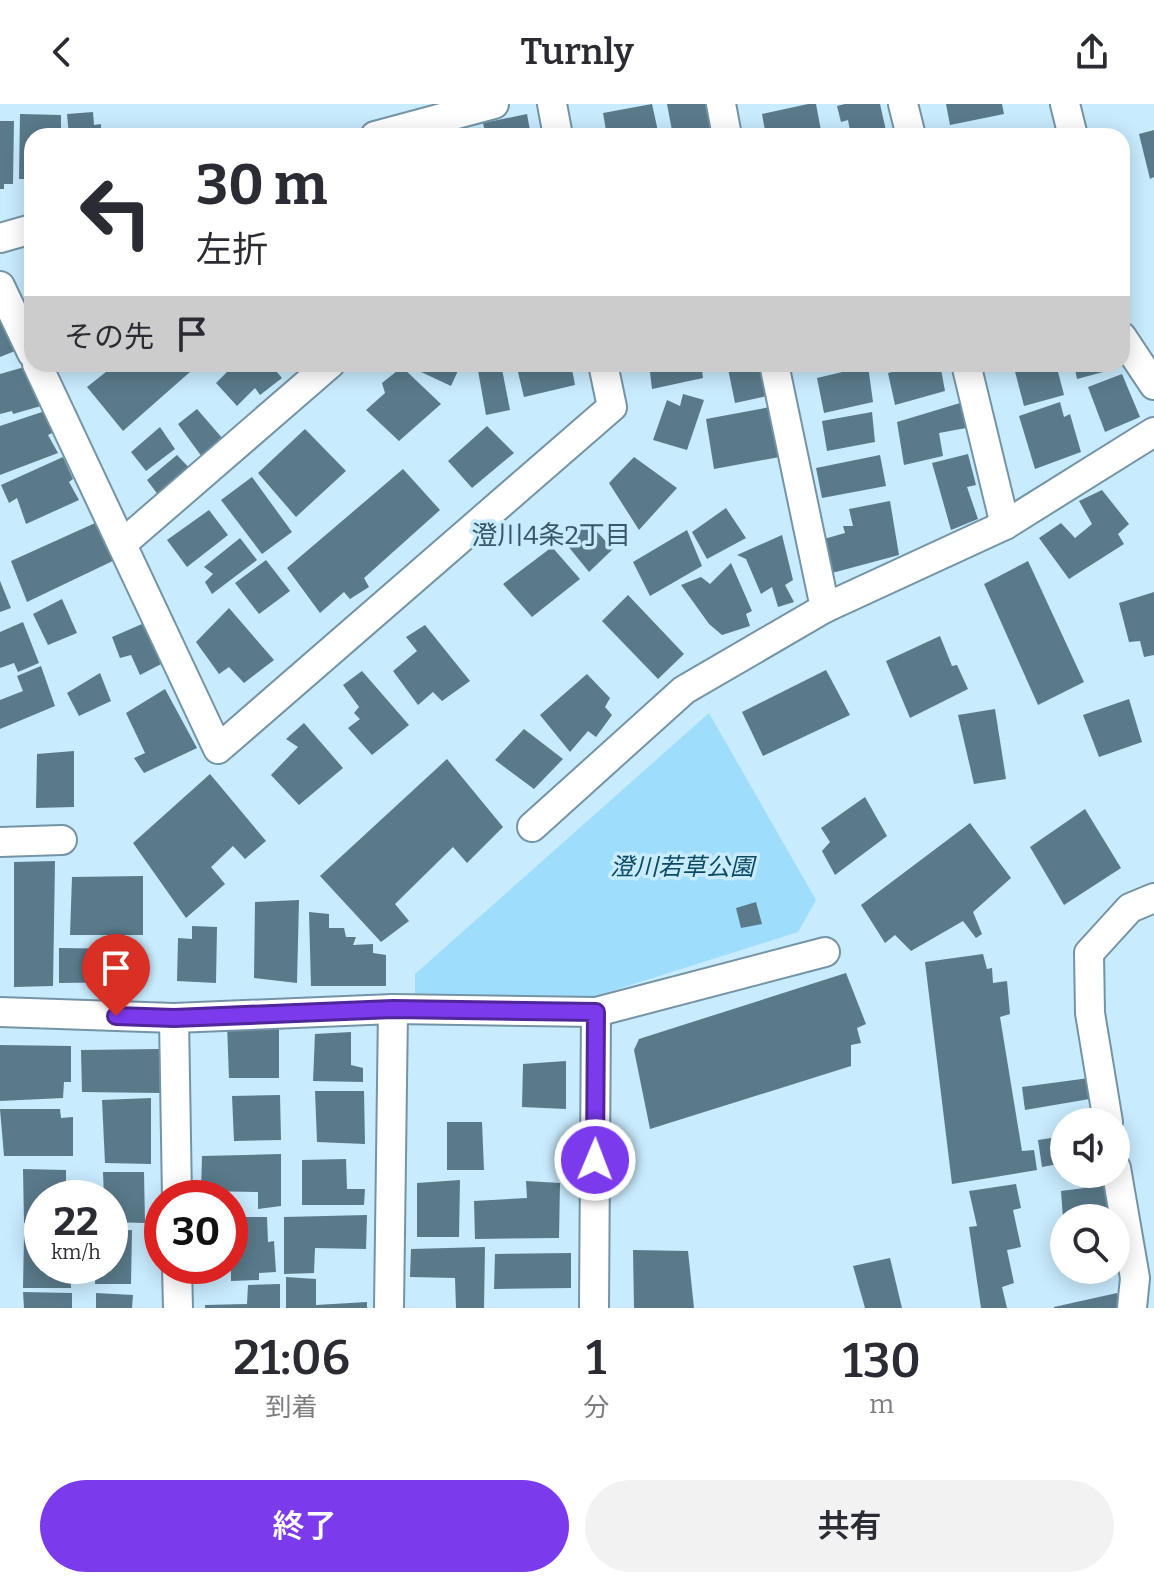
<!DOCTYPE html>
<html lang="ja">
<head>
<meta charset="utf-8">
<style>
	body { margin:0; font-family:Bitter,"Noto Sans JP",serif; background:#f2f2f3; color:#2b2b33; height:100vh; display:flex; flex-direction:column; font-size:30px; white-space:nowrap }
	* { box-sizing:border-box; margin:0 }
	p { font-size:26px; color:#7c7c81 }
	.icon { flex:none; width:44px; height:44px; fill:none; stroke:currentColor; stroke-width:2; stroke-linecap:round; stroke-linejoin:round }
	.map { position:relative; height:1204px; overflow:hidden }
	.drawer { display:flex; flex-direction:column; background:#fff; flex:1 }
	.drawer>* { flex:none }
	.guide { position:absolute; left:24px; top:24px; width:1106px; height:244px; border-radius:24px; box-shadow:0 4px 20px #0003; background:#fff; color:#2b2b33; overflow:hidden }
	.tools { position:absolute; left:1050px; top:1004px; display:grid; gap:16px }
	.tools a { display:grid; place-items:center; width:80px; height:80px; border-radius:50%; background:#fff; box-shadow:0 4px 20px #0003; font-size:40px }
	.speed { position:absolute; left:24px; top:1076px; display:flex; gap:16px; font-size:40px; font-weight:700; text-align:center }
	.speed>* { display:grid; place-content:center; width:104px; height:104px; border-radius:50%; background:#fff; box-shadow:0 4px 20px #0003; line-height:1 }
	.speed small { font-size:20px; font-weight:400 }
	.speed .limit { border:12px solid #d22; background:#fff; color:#111 }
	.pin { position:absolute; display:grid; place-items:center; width:68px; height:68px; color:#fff; margin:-82px -34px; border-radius:50% 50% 50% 0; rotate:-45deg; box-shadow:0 0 8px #0007 }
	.pin .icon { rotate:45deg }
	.me { position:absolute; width:88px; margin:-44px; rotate:1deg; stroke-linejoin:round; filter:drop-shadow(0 0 6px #0008) }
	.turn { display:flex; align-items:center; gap:28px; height:168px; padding:0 40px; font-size:36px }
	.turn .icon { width:104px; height:104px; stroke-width:2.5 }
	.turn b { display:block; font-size:56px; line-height:68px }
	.then { display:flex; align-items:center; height:76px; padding:0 40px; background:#0003; gap:16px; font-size:30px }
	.eta { display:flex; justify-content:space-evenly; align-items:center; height:136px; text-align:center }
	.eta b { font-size:48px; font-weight:600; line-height:56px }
	.action { display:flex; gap:16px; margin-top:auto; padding:16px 40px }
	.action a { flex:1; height:92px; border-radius:48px; background:#7c3aed; color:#fff; font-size:32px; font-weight:600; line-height:92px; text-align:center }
	.action a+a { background:#f2f2f3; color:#2b2b33 }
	header { display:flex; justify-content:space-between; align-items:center; height:104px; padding:0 40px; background:#fff; font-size:36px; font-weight:600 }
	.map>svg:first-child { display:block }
	.green { fill:#9eddfc }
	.building { fill:#5a7a8a }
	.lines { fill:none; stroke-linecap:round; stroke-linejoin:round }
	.minor-casing { stroke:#7494a5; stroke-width:32 }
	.minor { stroke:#fff; stroke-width:28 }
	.route-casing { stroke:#51269a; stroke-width:20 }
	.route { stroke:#7c3aed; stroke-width:14 }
	.labels { text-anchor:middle; stroke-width:7; stroke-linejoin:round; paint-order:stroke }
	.park-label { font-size:24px; font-style:italic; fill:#0b4a63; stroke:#c8ebfd }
	.neighbourhood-label { font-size:26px; fill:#375666; stroke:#c8ebfd }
</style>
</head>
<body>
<header><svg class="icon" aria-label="back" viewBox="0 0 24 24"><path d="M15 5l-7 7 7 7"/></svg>Turnly<svg class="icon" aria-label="share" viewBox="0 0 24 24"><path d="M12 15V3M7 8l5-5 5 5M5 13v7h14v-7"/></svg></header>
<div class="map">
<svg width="1154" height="1204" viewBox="0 0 1154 1204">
	<rect width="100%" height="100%" fill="#c8ebfd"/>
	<path class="green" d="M709,609L816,796L798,828L583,896L415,890V870Z"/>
	<g class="building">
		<path d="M652,0L659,32H607L603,9Z"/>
		<path d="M667,0H712L719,32H673Z"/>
		<path d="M808,0H816L822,32H766L762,10Z"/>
		<path d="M845,0H880L887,31L851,32L848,16L841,18L837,2Z"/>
		<path d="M946,0H1002L1004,10L950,21Z"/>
		<path d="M93,8L94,21L101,20V26L117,25V32H69L67,10Z"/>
		<path d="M20,10L61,11V32H32V75H19Z"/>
		<path d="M527,10L531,32H486L483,19Z"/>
		<path d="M0,17H14L13,80H4V85H0Z"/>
		<path d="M1154,26V73L1150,75L1139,30Z"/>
		<path d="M0,215L15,247L0,253Z"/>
		<path d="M116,260L131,262L144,260L149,267L156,260H199L123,327L87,283Z"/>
		<path d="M235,260H270L282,274L260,291L255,284L237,302L216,279Z"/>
		<path d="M404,260H461L451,282Z"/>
		<path d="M501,260L510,306L486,311L477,261Z"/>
		<path d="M516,260H571L575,281L524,293Z"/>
		<path d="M649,260H701L703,274L652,285Z"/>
		<path d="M727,260H760L767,292L735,299Z"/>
		<path d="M920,260H940L945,287L895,301L888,269Z"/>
		<path d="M1013,260H1056L1064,291L1024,302Z"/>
		<path d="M1074,260H1117L1118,264L1077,275Z"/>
		<path d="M28,262L41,302L13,310L12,307L0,310V270Z"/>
		<path d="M868,262L873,298L824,309L817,274Z"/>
		<path d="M402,263L441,300L399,337L366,306L385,289L382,279Z"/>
		<path d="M1122,270L1140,313L1105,328L1088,283Z"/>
		<path d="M683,290L704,296L687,346L653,336L667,296L680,302Z"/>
		<path d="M1060,298L1064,313L1070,310L1081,348L1035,365L1019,312Z"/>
		<path d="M960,299L966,324L939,329L943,352L904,361L897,318Z"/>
		<path d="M776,302L785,352L714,365L706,315Z"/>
		<path d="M197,305L223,335L202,353L178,320Z"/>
		<path d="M48,306L54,328L48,331L58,349L0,371V322Z"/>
		<path d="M872,308L875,338L827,347L822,317Z"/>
		<path d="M487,322L514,349L472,384L448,357Z"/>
		<path d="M160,323L175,345L146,367L131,348Z"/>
		<path d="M305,325L346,367L296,413L258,369Z"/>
		<path d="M968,350L976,381L967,383L978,415L951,426L932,359Z"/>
		<path d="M177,351L195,370L162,396L147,376Z"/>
		<path d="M880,351L886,382L822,394L816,364Z"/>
		<path d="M63,353L73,375L69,378L79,396L26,420L17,394L9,399L1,381Z"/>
		<path d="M634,353L677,384L639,426L609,379Z"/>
		<path d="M403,365L440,406L364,474L369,483L350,495L344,488L320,509L287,464Z"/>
		<path d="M252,373L292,428L262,450L221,396Z"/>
		<path d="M1102,386L1129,420L1118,430L1124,440L1069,475L1039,434L1061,419L1075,434L1092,420L1079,397Z"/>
		<path d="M890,397L899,451L832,469L824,435L845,429L843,422H853L849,405Z"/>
		<path d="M726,404L746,434L707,455L692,428Z"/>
		<path d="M209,406L228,431L187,463L167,436Z"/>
		<path d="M104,415L121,453L27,498L11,457Z"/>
		<path d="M587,417L613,445L589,468L563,436Z"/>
		<path d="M687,426L702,462L650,492L633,458Z"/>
		<path d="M782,431L793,476L785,481L794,498L778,503L772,483L761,490L746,455L737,451Z"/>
		<path d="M240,434L257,456L212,490L205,478L213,470L204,463Z"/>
		<path d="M552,443L580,475L532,513L503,480Z"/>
		<path d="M266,456L290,487L259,510L235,479Z"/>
		<path d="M1028,457L1084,578L1038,601L984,480Z"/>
		<path d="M731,459L752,507L746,510L750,522L722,531L709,520L681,481L701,473L710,480Z"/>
		<path d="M0,477L11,504L0,508Z"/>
		<path d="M1154,488V551L1144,553L1140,537L1129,538L1119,499Z"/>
		<path d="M628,491L684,550L658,575L602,517Z"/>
		<path d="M62,495L77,529L48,541L33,510Z"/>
		<path d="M229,504L274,556L244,579L229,563L219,570L196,538Z"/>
		<path d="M149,517L167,557L140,571L131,551L120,554L112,533Z"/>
		<path d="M23,518L39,559L18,568L14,559L0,564V528Z"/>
		<path d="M425,521L470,577L442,597L433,588L418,601L393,567L417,547L406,533Z"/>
		<path d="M940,532L952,562L957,561L968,585L910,614L886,557Z"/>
		<path d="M41,562L55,602L0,625V596L23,587L17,572Z"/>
		<path d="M826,566L850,611L763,652L742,608Z"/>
		<path d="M362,567L409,621L372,651L348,624L360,615L354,609L359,603L343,581Z"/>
		<path d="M100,569L111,597L79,612L67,589Z"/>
		<path d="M587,570L610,594L605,603L612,611L596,633L588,627L570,648L540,611Z"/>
		<path d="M165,585L197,644L144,669L134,654L145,649L126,609Z"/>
		<path d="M1129,595L1142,638L1099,653L1083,611Z"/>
		<path d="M995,605L1006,675L974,680L958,611Z"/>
		<path d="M304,619L343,664L299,701L271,671L298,643L286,635Z"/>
		<path d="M524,625L563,655L534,685L495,656Z"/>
		<path d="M74,647V703L36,704L37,650Z"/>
		<path d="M447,655L503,723L467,759L453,743L395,800L409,817L381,838L320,772Z"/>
		<path d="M210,670L266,737L245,755L233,742L211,763L225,780L186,814L133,739Z"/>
		<path d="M865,693L887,732L835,771L822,747L830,738L821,724Z"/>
		<path d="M1085,705L1121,764L1064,801L1030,743Z"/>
		<path d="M970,719L1011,774L973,808L982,830L976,834L963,817L911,847L895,831L885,839L861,801Z"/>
		<path d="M55,757L53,882L14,883V758Z"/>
		<path d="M143,772V831H70L72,773Z"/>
		<path d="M299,796L297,879L254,874L255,798Z"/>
		<path d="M756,798L762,820L741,824L736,804Z"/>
		<path d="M309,808L329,810V824H344L346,833H356L353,841L373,840V849L386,851V882H311Z"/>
		<path d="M192,822L217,823L216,879L177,877L178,834L192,835Z"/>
		<path d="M59,844L135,845V878L59,879Z"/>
		<path d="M983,850L987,865L992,864L993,879L1007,877L1010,910L1000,913L1022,1047L1034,1046L1037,1066L952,1080L925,858Z"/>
		<path d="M846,869L866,920L857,924L861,939L851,941V962L650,1025L634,946L639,935Z"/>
		<path d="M227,920L279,921V974H229Z"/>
		<path d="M351,928V961L363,964V978L313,977L315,930Z"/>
		<path d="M0,941L71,942V978H64L63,994L0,997Z"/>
		<path d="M160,945V989L82,988L81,946Z"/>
		<path d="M566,957V1005L522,1003L523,960Z"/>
		<path d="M1104,972L1107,992L1025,1006L1022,983Z"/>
		<path d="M315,987H364L365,1040L317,1038Z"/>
		<path d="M280,991L281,1036L234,1037L232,992Z"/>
		<path d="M151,994V1060L105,1059L102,996Z"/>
		<path d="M0,1005H60L61,1014L73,1013V1052H4Z"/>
		<path d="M447,1018H482L484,1066H447Z"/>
		<path d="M1064,1032V1059L1042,1063L1038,1036Z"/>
		<path d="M281,1050V1102L258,1105V1088L201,1087L202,1052Z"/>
		<path d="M346,1055L347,1085H365L364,1101H302V1056Z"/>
		<path d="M23,1065L66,1066V1094H42V1119H24Z"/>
		<path d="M103,1068H144L145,1119L110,1118V1094H104Z"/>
		<path d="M460,1076L459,1133H417V1079Z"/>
		<path d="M526,1077L560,1079L559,1134L475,1135L474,1097L527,1094Z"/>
		<path d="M1016,1080L1021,1104L1013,1106L1021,1143L1007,1146L1014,1179L1002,1183L1007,1204H981L969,1123L977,1122L969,1087Z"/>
		<path d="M1108,1081L1111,1114H1063L1061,1087Z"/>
		<path d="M367,1111L366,1145L315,1144L314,1169L284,1170V1113Z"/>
		<path d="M230,1113H267L268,1138L274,1137L276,1168L259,1169V1176L231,1177Z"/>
		<path d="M132,1126L131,1180H95L96,1162H110V1127Z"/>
		<path d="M24,1131H42V1162H70L71,1184H23Z"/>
		<path d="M485,1143L484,1204H456L455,1174L410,1173L411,1145Z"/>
		<path d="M633,1146L688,1147L694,1204H634Z"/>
		<path d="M571,1149V1184L494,1185L495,1150Z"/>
		<path d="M890,1154L902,1204H865L853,1162Z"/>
		<path d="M286,1173L316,1175V1201L367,1198V1204H286Z"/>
		<path d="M280,1180V1204H205V1201L247,1200L248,1181Z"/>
		<path d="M23,1188L72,1189V1204H24Z"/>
		<path d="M96,1189L133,1191L132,1204H96Z"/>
		<path d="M1117,1189L1120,1204H1054V1203Z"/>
	</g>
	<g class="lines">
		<defs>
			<g id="minor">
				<path d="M552,0L558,32"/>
				<path d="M721,0L727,32"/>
				<path d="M903,0L911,32"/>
				<path d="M1065,0L1073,32"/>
				<path d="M375,32L494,0"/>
				<path d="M0,134L32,125"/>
				<path d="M0,182L32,249"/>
				<path d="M1122,233L1154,281"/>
				<path d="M37,260L218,645L612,303L603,260"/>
				<path d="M774,260L825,504"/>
				<path d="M966,260L1005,421"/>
				<path d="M122,440L330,260"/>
				<path d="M532,723L684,586L825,504L1005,421L1154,328"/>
				<path d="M0,738L62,736"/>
				<path d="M0,908L174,914L393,905L596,908L825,848"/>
				<path d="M174,914L177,1094"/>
				<path d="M1108,1018L1090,909L1089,849L1130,804L1154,794"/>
				<path d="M1116,1064L1135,1174L1132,1204"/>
				<path d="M177,1162L178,1204"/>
				<path d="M389,1204L393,905"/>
				<path d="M594,1204L596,908"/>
			</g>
		</defs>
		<use href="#minor" class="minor-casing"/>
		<use href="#minor" class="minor"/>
	</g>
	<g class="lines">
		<defs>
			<path id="route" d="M116,912L174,914L393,905L596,908L595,1056"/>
		</defs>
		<use href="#route" class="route-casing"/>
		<use href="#route" class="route"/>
	</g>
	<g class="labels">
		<g class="park-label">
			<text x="682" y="771">澄川若草公園</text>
		</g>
		<g class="neighbourhood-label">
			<text x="551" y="440">澄川4条2丁目</text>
		</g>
	</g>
</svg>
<div class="tools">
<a><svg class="icon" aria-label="sound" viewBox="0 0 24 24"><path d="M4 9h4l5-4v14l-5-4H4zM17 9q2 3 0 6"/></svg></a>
<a><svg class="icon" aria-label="search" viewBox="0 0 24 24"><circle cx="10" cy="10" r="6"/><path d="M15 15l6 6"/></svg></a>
</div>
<div class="speed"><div>22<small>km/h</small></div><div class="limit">30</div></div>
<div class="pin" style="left:116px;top:912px;background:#d93025"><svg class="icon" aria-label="arrive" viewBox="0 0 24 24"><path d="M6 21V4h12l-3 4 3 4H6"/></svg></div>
<svg class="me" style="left:595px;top:1056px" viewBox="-20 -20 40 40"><circle r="17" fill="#7c3aed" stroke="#fff" stroke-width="3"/><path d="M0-11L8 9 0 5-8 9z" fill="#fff"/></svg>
<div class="guide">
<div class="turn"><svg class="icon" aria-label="left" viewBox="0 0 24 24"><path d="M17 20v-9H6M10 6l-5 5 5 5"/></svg><div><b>30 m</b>左折</div></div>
<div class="then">その先<svg class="icon" aria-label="arrive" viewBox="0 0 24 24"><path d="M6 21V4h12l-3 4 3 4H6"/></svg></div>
</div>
</div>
<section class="drawer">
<div class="eta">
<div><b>21:06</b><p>到着</p></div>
<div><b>1</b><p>分</p></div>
<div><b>130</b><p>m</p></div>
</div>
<div class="action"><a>終了</a><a>共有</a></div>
</section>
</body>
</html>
